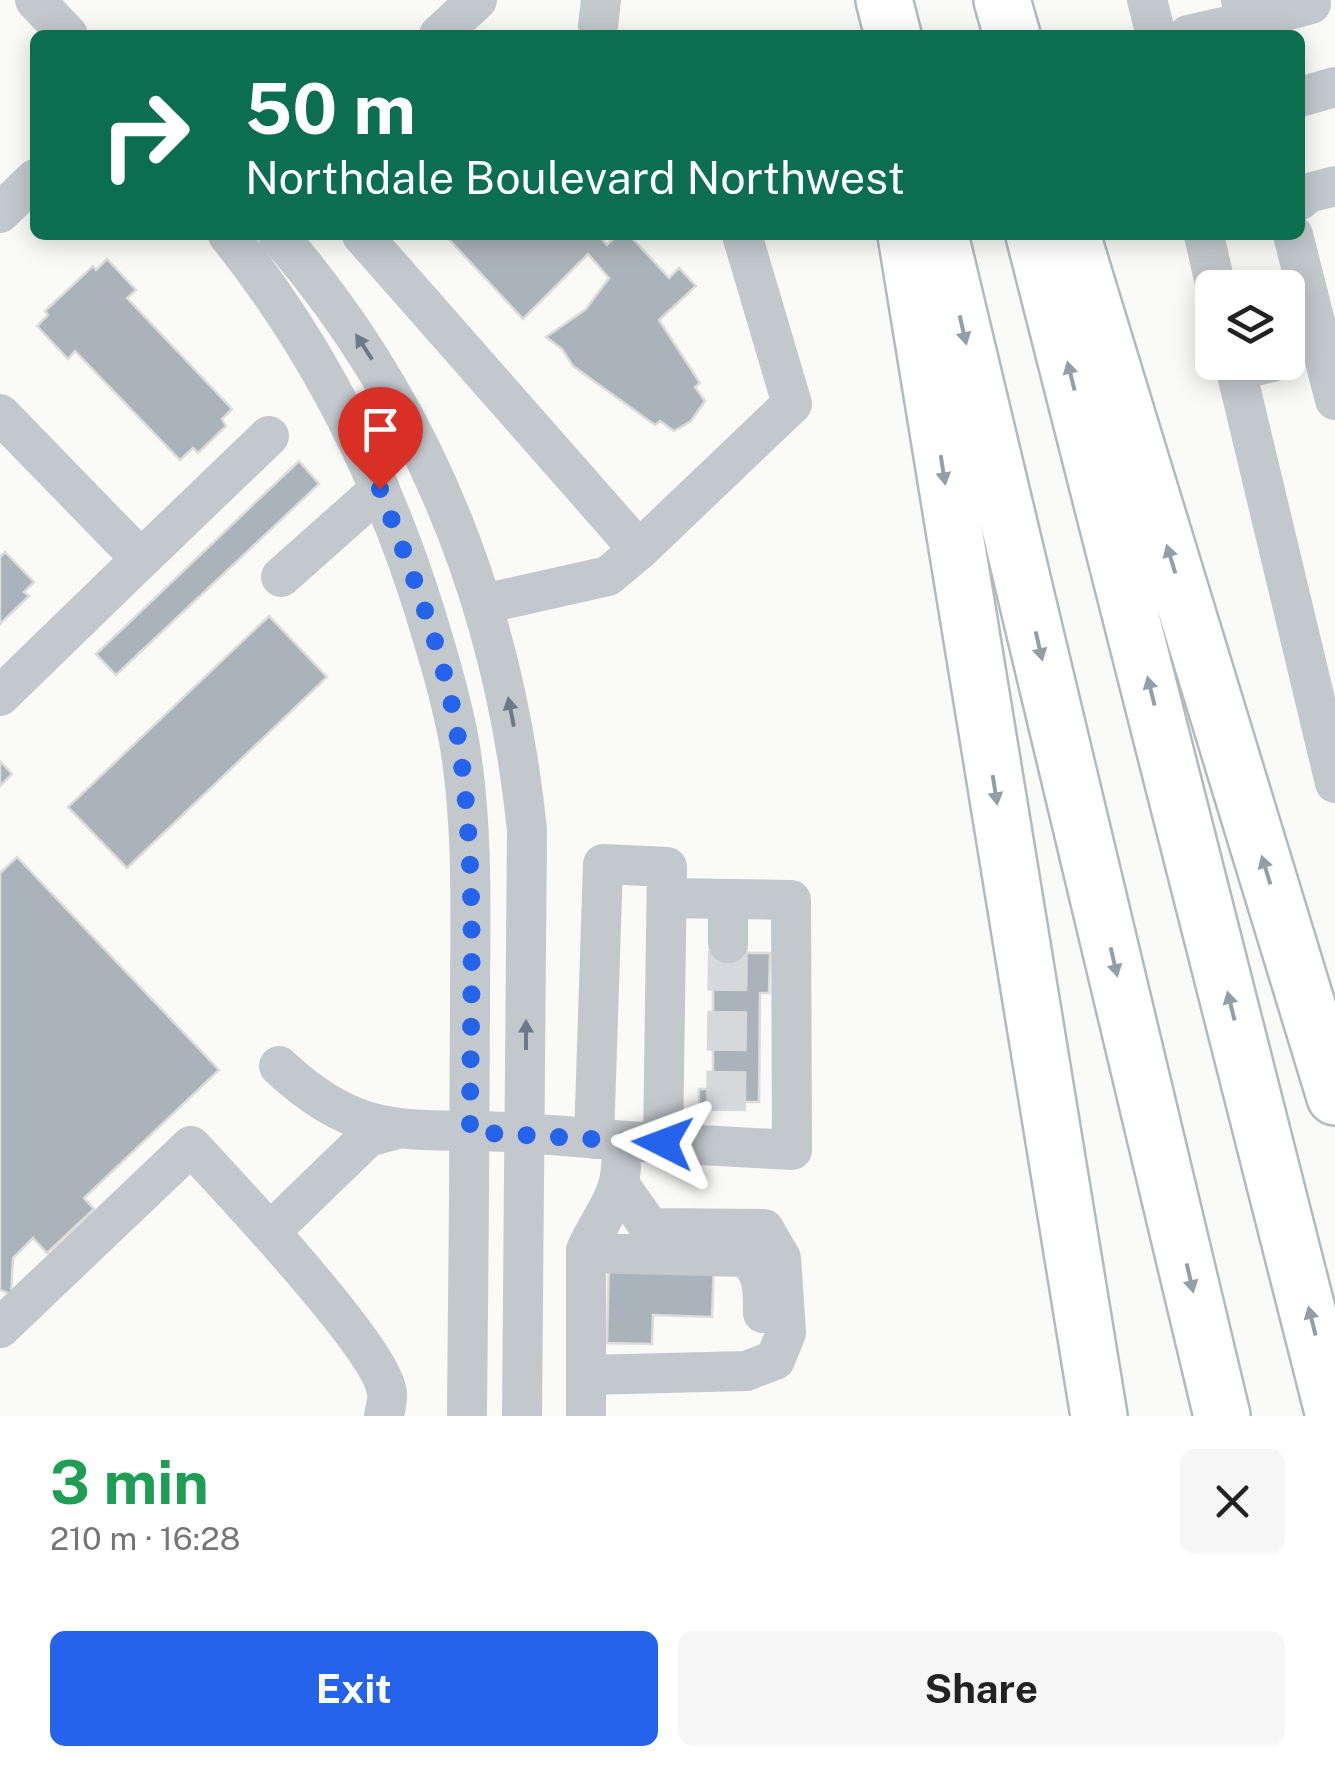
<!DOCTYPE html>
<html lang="en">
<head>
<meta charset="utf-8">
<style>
	body { margin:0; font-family:"Public Sans",sans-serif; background:#f6f6f6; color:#222; height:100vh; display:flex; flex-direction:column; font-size:38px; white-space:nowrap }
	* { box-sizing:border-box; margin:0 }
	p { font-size:32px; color:#767676 }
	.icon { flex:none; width:55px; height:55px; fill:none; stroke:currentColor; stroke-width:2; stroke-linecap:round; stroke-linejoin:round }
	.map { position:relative; height:1416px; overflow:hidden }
	.panel { display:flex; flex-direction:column; background:#fff; flex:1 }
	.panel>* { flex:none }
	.banner { position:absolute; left:30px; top:30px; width:1275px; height:210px; border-radius:15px; box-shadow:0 5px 25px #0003; background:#0b6e4f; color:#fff; overflow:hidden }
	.tools { position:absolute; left:1195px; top:270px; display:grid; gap:20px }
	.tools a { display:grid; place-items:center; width:110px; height:110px; border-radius:15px; background:#fff; box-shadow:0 5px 25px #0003; font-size:50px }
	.pin { position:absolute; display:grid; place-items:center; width:85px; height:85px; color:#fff; margin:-102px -42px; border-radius:50% 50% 50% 0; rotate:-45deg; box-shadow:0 0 10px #0007 }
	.pin .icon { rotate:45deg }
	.me { position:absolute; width:110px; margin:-55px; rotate:273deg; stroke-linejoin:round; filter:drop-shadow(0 0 8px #0008) }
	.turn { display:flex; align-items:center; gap:35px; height:210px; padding:0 50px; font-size:45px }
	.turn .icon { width:130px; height:130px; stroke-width:2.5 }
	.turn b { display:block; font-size:70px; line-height:85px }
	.round { display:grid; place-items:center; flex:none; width:105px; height:105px; border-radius:15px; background:#f6f6f6 }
	.headline { display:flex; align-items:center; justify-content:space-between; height:170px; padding:0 50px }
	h1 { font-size:60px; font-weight:700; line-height:75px; color:#1e9e55 }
	.primary-button { display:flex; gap:20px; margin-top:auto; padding:20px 50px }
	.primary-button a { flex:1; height:115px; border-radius:15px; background:#2563eb; color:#fff; font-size:40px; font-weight:700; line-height:115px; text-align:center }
	.primary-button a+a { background:#f6f6f6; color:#222 }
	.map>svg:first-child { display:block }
	.building { fill:#aab3b9; stroke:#dcdcda; stroke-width:2.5 }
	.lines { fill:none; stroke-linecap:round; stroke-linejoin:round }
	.minor-tunnel { stroke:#d5d9db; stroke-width:40; stroke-dasharray:40 20; stroke-linecap:butt }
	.highway-casing { stroke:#b4b9bd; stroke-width:60 }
	.minor { stroke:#c3c8cc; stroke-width:40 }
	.highway { stroke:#fff; stroke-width:55 }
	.oneway { fill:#939fa8 }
	.oneway2 { fill:#6a7a87 }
	.route { stroke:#2563eb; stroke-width:18; stroke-dasharray:0 32.4 }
</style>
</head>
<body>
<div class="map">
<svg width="1335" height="1416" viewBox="0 0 1335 1416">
	<rect width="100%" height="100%" fill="#fafaf8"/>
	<g class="building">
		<path d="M598,235L607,245L617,235H639L634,240L669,278L679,268L696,286L659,320L700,383L695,387L705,401L691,421L674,431L660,421L655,425L573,366L562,349L546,337L586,309L609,278L588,254L523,319L446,236Z"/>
		<path d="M107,259L136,290L127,298L232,409L222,419L226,426L198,453L193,448L180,460L75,351L68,359L37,326L48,315L45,311L93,266L96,270Z"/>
		<path d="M299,461L319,484L116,675L96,654Z"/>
		<path d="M5,552L34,582L24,592L29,596L0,624V557Z"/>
		<path d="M269,616L327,677L127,868L68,807Z"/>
		<path d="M0,761L12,774L0,786Z"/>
		<path d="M17,857L219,1070L84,1198L94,1209L47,1253L33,1238L13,1258L11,1294L0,1290V873Z"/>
		<path d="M713,945L747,946L746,953H770L769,993H760L759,1102H744V1109H713V1105H699V1089H713Z"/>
		<path d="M609,1258L714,1261L712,1317L653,1315L652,1344L607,1343Z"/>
	</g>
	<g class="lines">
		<path class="minor-tunnel" d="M726,1111L728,943"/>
		<defs>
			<g id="highway">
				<path d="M884,0L893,35"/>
				<path d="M1002,0L1012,35"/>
				<path d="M906,235L1099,1416"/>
				<path d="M940,235L1222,1416"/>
				<path d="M1034,235L1334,1416"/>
				<path d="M1072,235L1335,1097"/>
			</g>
		</defs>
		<use href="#highway" class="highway-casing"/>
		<g class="minor">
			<path d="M35,0L68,35"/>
			<path d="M1147,0L1156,35"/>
			<path d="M1241,0L1246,22L1311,4"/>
			<path d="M598,26L601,0"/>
			<path d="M439,35L477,0"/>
			<path d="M1188,35L1246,22L1249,35"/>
			<path d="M1300,97L1335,87"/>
			<path d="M1300,200L1308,193L1335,186"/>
			<path d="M0,213L35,179"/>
			<path d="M228,235C318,347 381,473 424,609C437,652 451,697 459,741C474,828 470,918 470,1006C470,1143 468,1279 467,1416"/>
			<path d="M278,235C426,406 504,606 527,830L522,1416"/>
			<path d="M362,235L639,550L608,576L483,604"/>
			<path d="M1204,235L1216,288"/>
			<path d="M1293,235L1335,400"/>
			<path d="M1234,362L1335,783"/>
			<path d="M1236,371L1272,362"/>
			<path d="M0,414L141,559L0,696"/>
			<path d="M639,550L792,404L742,235"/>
			<path d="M141,559L269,436"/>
			<path d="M281,577L380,489"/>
			<path d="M728,943V900"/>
			<path d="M279,1066C366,1148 416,1125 524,1133C570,1136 617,1141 663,1143L667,867L603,864L594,1139"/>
			<path d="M663,1143L792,1150L791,900L667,898"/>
			<path d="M270,1232L368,1137L394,1130"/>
			<path d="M586,1253L745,1257C764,1272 763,1289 763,1313"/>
			<path d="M0,1328L191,1146C228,1186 382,1349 387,1393C388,1400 385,1409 384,1416"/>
			<path d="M586,1375L746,1371L775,1360L786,1333L781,1258L764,1229L650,1228L621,1187"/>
			<path d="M586,1416V1250C599,1220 621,1197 621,1165"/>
		</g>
		<use href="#highway" class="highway"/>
	</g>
	<defs><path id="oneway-solid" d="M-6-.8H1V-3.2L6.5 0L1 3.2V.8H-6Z" transform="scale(2.5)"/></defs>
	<g class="oneway">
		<use href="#oneway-solid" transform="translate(963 330) rotate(77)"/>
		<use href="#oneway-solid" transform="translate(1071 376) rotate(-104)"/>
		<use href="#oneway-solid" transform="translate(943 470) rotate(81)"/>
		<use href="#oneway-solid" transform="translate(1171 559) rotate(-107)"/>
		<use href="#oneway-solid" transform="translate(1039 646) rotate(77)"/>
		<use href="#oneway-solid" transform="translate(1151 691) rotate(-104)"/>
		<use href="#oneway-solid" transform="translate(995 790) rotate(81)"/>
		<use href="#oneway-solid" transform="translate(1266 870) rotate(-107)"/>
		<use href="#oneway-solid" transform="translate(1114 962) rotate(77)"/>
		<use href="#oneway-solid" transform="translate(1231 1006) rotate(-104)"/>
		<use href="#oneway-solid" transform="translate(1190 1278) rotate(77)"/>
		<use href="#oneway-solid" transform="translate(1312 1321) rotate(-104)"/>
	</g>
	<g class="oneway2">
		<use href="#oneway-solid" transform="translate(364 347) rotate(-123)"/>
		<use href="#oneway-solid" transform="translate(511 712) rotate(-101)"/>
		<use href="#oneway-solid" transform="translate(526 1035) rotate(-90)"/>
	</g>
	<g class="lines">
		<path class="route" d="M380,489C411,571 446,656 459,744C478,871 470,1003 470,1132L663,1143"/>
	</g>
</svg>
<div class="tools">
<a><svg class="icon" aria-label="layers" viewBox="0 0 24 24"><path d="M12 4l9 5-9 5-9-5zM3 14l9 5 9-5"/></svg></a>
</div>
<div class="pin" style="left:380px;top:489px;background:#d93025"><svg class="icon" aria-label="arrive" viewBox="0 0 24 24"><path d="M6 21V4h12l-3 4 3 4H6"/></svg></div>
<svg class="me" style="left:663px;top:1143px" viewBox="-20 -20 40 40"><path d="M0-17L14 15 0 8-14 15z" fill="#2563eb" stroke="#fff" stroke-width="4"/></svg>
<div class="banner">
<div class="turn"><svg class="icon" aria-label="right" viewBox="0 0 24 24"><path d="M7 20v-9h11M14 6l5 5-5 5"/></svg><div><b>50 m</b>Northdale Boulevard Northwest</div></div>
</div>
</div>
<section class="panel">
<div class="headline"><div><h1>3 min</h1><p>210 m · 16:28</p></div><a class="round"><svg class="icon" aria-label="close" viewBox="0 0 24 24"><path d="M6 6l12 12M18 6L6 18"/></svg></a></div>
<div class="primary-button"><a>Exit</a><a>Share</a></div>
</section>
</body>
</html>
